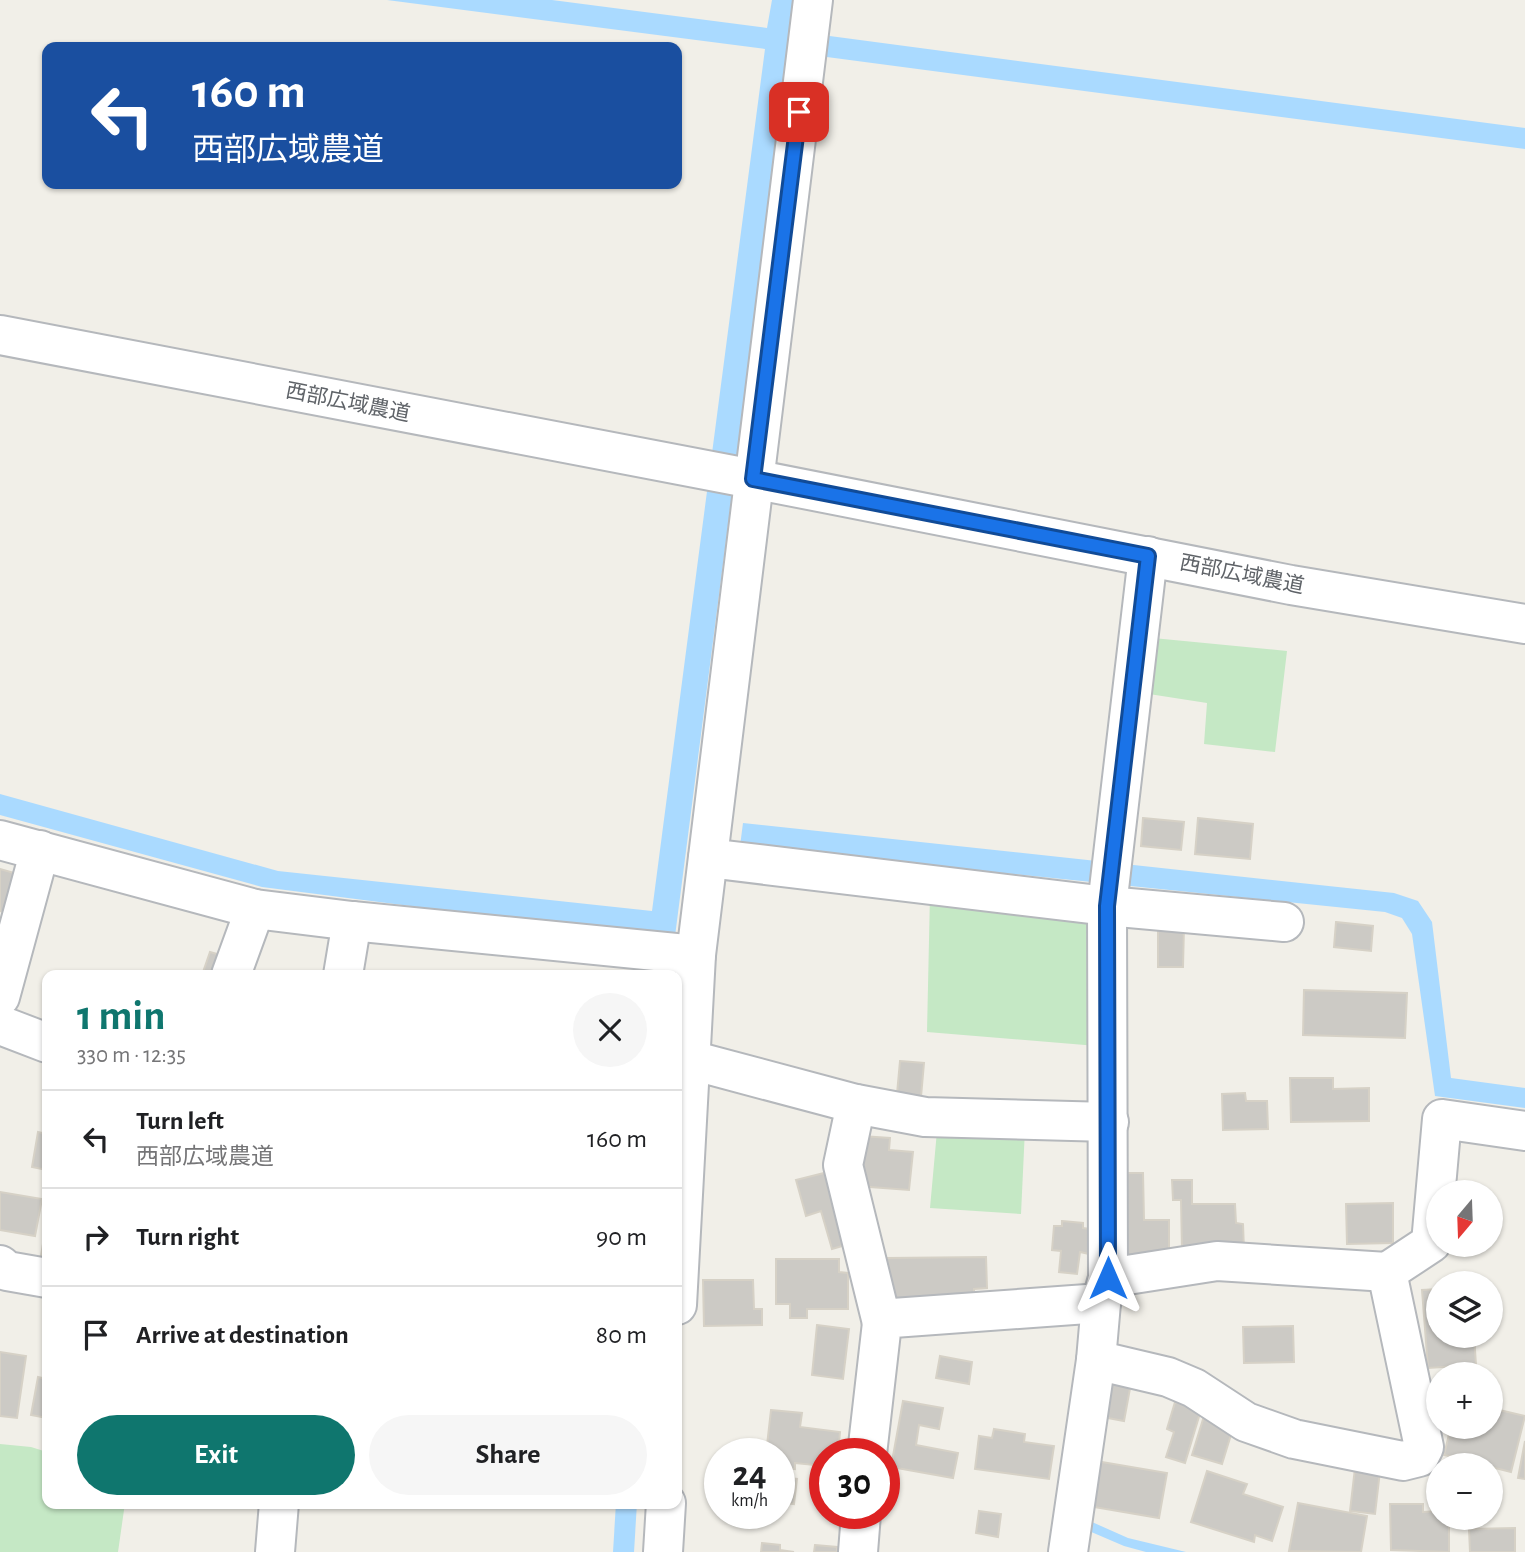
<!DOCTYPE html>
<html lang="en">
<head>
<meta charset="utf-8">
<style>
	body { margin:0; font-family:"Alegreya Sans","Noto Sans JP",sans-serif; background:#f6f6f6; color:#202124; height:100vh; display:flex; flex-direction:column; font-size:26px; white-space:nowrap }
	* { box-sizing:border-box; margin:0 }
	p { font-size:23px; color:#757577 }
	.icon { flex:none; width:38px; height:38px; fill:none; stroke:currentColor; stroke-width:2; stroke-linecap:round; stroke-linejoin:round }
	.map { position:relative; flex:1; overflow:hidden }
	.drawer { position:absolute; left:42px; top:970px; width:640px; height:539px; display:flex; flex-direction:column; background:#fff; border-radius:14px; box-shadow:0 2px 5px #0004 }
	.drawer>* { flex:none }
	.guide { position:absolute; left:42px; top:42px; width:640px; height:147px; border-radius:14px; box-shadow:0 2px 5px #0004; background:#1a4fa0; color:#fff; overflow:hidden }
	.needle { width:46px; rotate:199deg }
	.controls { position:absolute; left:1426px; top:1180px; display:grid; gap:14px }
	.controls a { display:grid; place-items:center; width:77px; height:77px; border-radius:50%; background:#fff; box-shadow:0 2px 5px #0004; font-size:35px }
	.speed { position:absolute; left:704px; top:1438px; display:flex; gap:14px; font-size:35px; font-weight:700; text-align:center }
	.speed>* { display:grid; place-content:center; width:91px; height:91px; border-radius:50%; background:#fff; box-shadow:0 2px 5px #0004; line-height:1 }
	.speed small { font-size:18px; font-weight:400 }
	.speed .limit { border:10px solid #d22; background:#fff; color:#111 }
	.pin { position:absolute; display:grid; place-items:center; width:60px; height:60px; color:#fff; margin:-30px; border-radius:14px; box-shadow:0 4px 10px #0006 }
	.me { position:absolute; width:77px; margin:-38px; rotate:0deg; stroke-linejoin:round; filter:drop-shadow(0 0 5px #0008) }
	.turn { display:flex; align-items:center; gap:24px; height:147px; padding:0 35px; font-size:32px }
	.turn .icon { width:91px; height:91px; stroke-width:2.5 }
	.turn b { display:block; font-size:49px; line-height:60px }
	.round { display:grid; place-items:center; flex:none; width:74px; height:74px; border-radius:37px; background:#f6f6f6 }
	.head { display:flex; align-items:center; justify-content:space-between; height:119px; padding:0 35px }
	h1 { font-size:42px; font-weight:600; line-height:52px; color:#0f766e }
	.primary-button { display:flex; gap:14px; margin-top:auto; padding:14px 35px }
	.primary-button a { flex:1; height:80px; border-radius:42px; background:#0f766e; color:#fff; font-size:28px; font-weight:600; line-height:80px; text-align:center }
	.primary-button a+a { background:#f6f6f6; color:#202124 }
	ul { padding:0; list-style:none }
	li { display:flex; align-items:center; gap:21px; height:98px; padding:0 35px; border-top:2px solid #e0e0e0 }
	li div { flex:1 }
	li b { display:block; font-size:26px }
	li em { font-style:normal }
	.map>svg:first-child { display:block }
	.green { fill:#c5e8c5 }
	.water { fill:#aadaff }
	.building { fill:#cccac5; stroke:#d6d1c6; stroke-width:2 }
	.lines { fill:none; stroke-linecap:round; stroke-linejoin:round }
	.minor-casing { stroke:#b5b8bc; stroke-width:42 }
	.minor { stroke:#fff; stroke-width:38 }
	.route-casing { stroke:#114b97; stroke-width:18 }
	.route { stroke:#1a73e8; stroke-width:12 }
	.labels { text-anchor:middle; stroke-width:6; stroke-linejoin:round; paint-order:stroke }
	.street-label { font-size:21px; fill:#5f6368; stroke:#fff }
</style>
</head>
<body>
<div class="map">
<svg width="1525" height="1552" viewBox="0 0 1525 1552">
	<rect width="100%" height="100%" fill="#f1efe8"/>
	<g class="green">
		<path d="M1153,638L1287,651L1275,752L1204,744L1207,703L1149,694Z"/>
		<path d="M930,894L1098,913L1097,1046L927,1032Z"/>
		<path d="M1025,1129L1021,1214L930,1208L937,1131Z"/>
		<path d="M0,1444L31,1447L47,1452V1503H125L118,1552H0Z"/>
	</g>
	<g class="water">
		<path d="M387,0H552L767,28L772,0H795L792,31L1525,128V149L789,52L670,975H648L652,937L262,887L0,815V794L278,871L652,911L765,49Z"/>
		<path d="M743,823L1394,893L1418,901L1432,922L1451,1078L1525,1088V1108L1435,1096L1412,934L1402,918L1385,912L740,846Z"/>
		<path d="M616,1503H637L634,1552H613Z"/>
		<path d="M1083,1518L1128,1538L1186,1552H1146L1124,1546L1082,1528Z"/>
	</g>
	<g class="building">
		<path d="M1143,818L1184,822L1181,850L1141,846Z"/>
		<path d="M1198,818L1253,824L1250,859L1195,854Z"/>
		<path d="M0,869L14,873L5,913L0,911Z"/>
		<path d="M1336,922L1373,926L1371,951L1334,947Z"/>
		<path d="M1158,926H1184L1183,967H1158Z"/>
		<path d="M210,952L231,958L226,975H202Z"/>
		<path d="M1304,990L1407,993L1405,1038L1303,1035Z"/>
		<path d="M900,1061L924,1063L921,1097L897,1094Z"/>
		<path d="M1290,1078H1333V1089L1369,1088V1121L1291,1122Z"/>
		<path d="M1245,1093L1246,1101H1267L1268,1129L1223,1130L1222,1094Z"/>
		<path d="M38,1132L47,1134V1170L32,1167Z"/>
		<path d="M861,1136L890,1138L889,1150L913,1152L909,1190L857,1186Z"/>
		<path d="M836,1170L856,1242L832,1249L821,1211L806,1216L796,1180Z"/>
		<path d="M1125,1173H1143L1144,1220H1169V1257H1126Z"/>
		<path d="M1172,1180H1192V1204H1235L1236,1223L1243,1224L1244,1250L1182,1251L1181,1200H1173Z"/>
		<path d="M0,1192L42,1199L35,1236L0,1230Z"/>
		<path d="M1393,1203V1243L1347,1244L1346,1204Z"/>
		<path d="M47,1219V1263L40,1262Z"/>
		<path d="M1062,1221L1083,1223V1228L1091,1229L1089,1254L1080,1252L1077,1274L1059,1272L1061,1251L1052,1250L1054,1226H1062Z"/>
		<path d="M986,1257L987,1288L974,1289V1301L888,1302L887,1258Z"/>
		<path d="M776,1259H839V1272L848,1273V1309H807V1318H790V1304H776Z"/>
		<path d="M703,1280H753L754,1309H762V1325L704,1326Z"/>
		<path d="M1438,1289V1335H1474L1476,1365L1428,1368L1422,1290Z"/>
		<path d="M817,1325L849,1329L843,1379L812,1375Z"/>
		<path d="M1293,1326L1294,1362L1244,1363L1243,1327Z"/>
		<path d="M0,1352L26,1356L17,1418L0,1416Z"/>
		<path d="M940,1356L972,1362L969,1384L936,1378Z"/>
		<path d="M38,1377L47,1379V1418L31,1415Z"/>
		<path d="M1104,1378L1131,1383L1124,1421L1097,1416Z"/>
		<path d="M903,1401L943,1408L939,1429L919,1425L916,1445L958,1453L953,1478L891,1467Z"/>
		<path d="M1175,1402L1201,1410L1185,1463L1166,1457L1174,1432L1167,1429Z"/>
		<path d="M1491,1408L1525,1416L1511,1472L1491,1467V1465L1444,1455L1451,1426H1491Z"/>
		<path d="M771,1410L802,1413L800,1427L840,1432L838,1454H824V1466L795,1463V1469L779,1467V1454H766Z"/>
		<path d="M1204,1416L1234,1425L1222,1464L1192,1455Z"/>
		<path d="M994,1429L1025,1434L1024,1442L1054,1446L1049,1479L975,1469L979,1436L992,1438Z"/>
		<path d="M1525,1441V1479L1518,1478Z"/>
		<path d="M1096,1461L1167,1473L1159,1518L1088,1506Z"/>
		<path d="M1355,1468L1380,1471L1375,1514L1350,1511Z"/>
		<path d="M1207,1471L1247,1484L1243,1494L1283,1507L1272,1541L1255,1535L1254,1542L1191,1522Z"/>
		<path d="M779,1477L797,1479L794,1504L779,1502Z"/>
		<path d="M1298,1503L1367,1516L1361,1552L1289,1551Z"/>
		<path d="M1390,1504H1423V1512L1438,1511V1517H1449V1552L1391,1550Z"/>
		<path d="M979,1511L1001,1514L998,1537L976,1533Z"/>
		<path d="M1515,1528V1552H1470L1469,1529Z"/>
		<path d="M762,1543L780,1545V1550L794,1552H761Z"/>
		<path d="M815,1545L837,1547V1552H814Z"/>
	</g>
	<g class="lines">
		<defs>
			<g id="minor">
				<path d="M0,335L753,479L1291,585L1525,624"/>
				<path d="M0,840L255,909L352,921L696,955"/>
				<path d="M708,858L1107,906L1284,922"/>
				<path d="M231,975L255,909"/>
				<path d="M343,975L352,921"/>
				<path d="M0,997L40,850"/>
				<path d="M0,1025L47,1043"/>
				<path d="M691,1060L856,1104L925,1117L1109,1122"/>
				<path d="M856,1104L843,1165L882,1323"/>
				<path d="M0,1265L7,1271L47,1278"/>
				<path d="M1108,1278L1217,1261L1387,1272"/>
				<path d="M677,1305L696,955L813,0"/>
				<path d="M1096,1360L1168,1377L1194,1388L1246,1422L1294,1439L1403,1461L1419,1457L1424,1447L1387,1272L1431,1243L1442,1119L1525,1131"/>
				<path d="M867,1454L882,1323L893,1318L1101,1303"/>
				<path d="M275,1552L279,1503"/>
				<path d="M663,1552L666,1503"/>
				<path d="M858,1552L861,1514"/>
				<path d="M1068,1552L1096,1360L1101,1303L1108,1278L1107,906L1148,556"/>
			</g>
		</defs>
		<use href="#minor" class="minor-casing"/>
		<use href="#minor" class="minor"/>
	</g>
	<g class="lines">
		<defs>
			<path id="route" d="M799,112L753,479L1148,556L1107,906L1108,1278"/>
		</defs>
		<use href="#route" class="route-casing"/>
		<use href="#route" class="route"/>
	</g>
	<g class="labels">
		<g class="street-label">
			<text transform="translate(348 402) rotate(11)" y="7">西部広域農道</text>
			<text transform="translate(1242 574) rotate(11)" y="7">西部広域農道</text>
		</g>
	</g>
</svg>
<div class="controls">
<a><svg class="needle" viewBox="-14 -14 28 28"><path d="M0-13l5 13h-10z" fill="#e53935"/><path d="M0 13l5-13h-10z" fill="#757577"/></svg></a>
<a><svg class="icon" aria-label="layers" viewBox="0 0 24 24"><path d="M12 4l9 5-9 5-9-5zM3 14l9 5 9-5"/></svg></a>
<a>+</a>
<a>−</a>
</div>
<div class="speed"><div>24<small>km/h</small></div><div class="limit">30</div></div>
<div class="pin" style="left:799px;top:112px;background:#d93025"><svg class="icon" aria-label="arrive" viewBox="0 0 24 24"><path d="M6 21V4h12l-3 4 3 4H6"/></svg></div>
<svg class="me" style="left:1108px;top:1278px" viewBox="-20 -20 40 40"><path d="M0-17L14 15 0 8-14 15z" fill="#1a73e8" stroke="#fff" stroke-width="4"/></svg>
<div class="guide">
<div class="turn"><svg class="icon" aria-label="left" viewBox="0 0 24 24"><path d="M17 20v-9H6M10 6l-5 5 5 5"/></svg><div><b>160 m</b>西部広域農道</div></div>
</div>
<section class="drawer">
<div class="head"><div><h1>1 min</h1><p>330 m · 12:35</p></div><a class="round"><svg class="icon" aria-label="close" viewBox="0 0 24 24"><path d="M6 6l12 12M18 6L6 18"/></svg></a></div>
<ul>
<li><svg class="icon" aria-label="left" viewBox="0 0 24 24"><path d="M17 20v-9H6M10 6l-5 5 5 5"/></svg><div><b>Turn left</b><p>西部広域農道</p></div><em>160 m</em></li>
<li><svg class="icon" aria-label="right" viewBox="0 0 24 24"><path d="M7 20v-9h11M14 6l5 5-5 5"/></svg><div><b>Turn right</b></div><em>90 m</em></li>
<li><svg class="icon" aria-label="arrive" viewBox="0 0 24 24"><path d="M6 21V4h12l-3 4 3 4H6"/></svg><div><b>Arrive at destination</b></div><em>80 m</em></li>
</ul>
<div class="primary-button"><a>Exit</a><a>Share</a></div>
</section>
</div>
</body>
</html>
